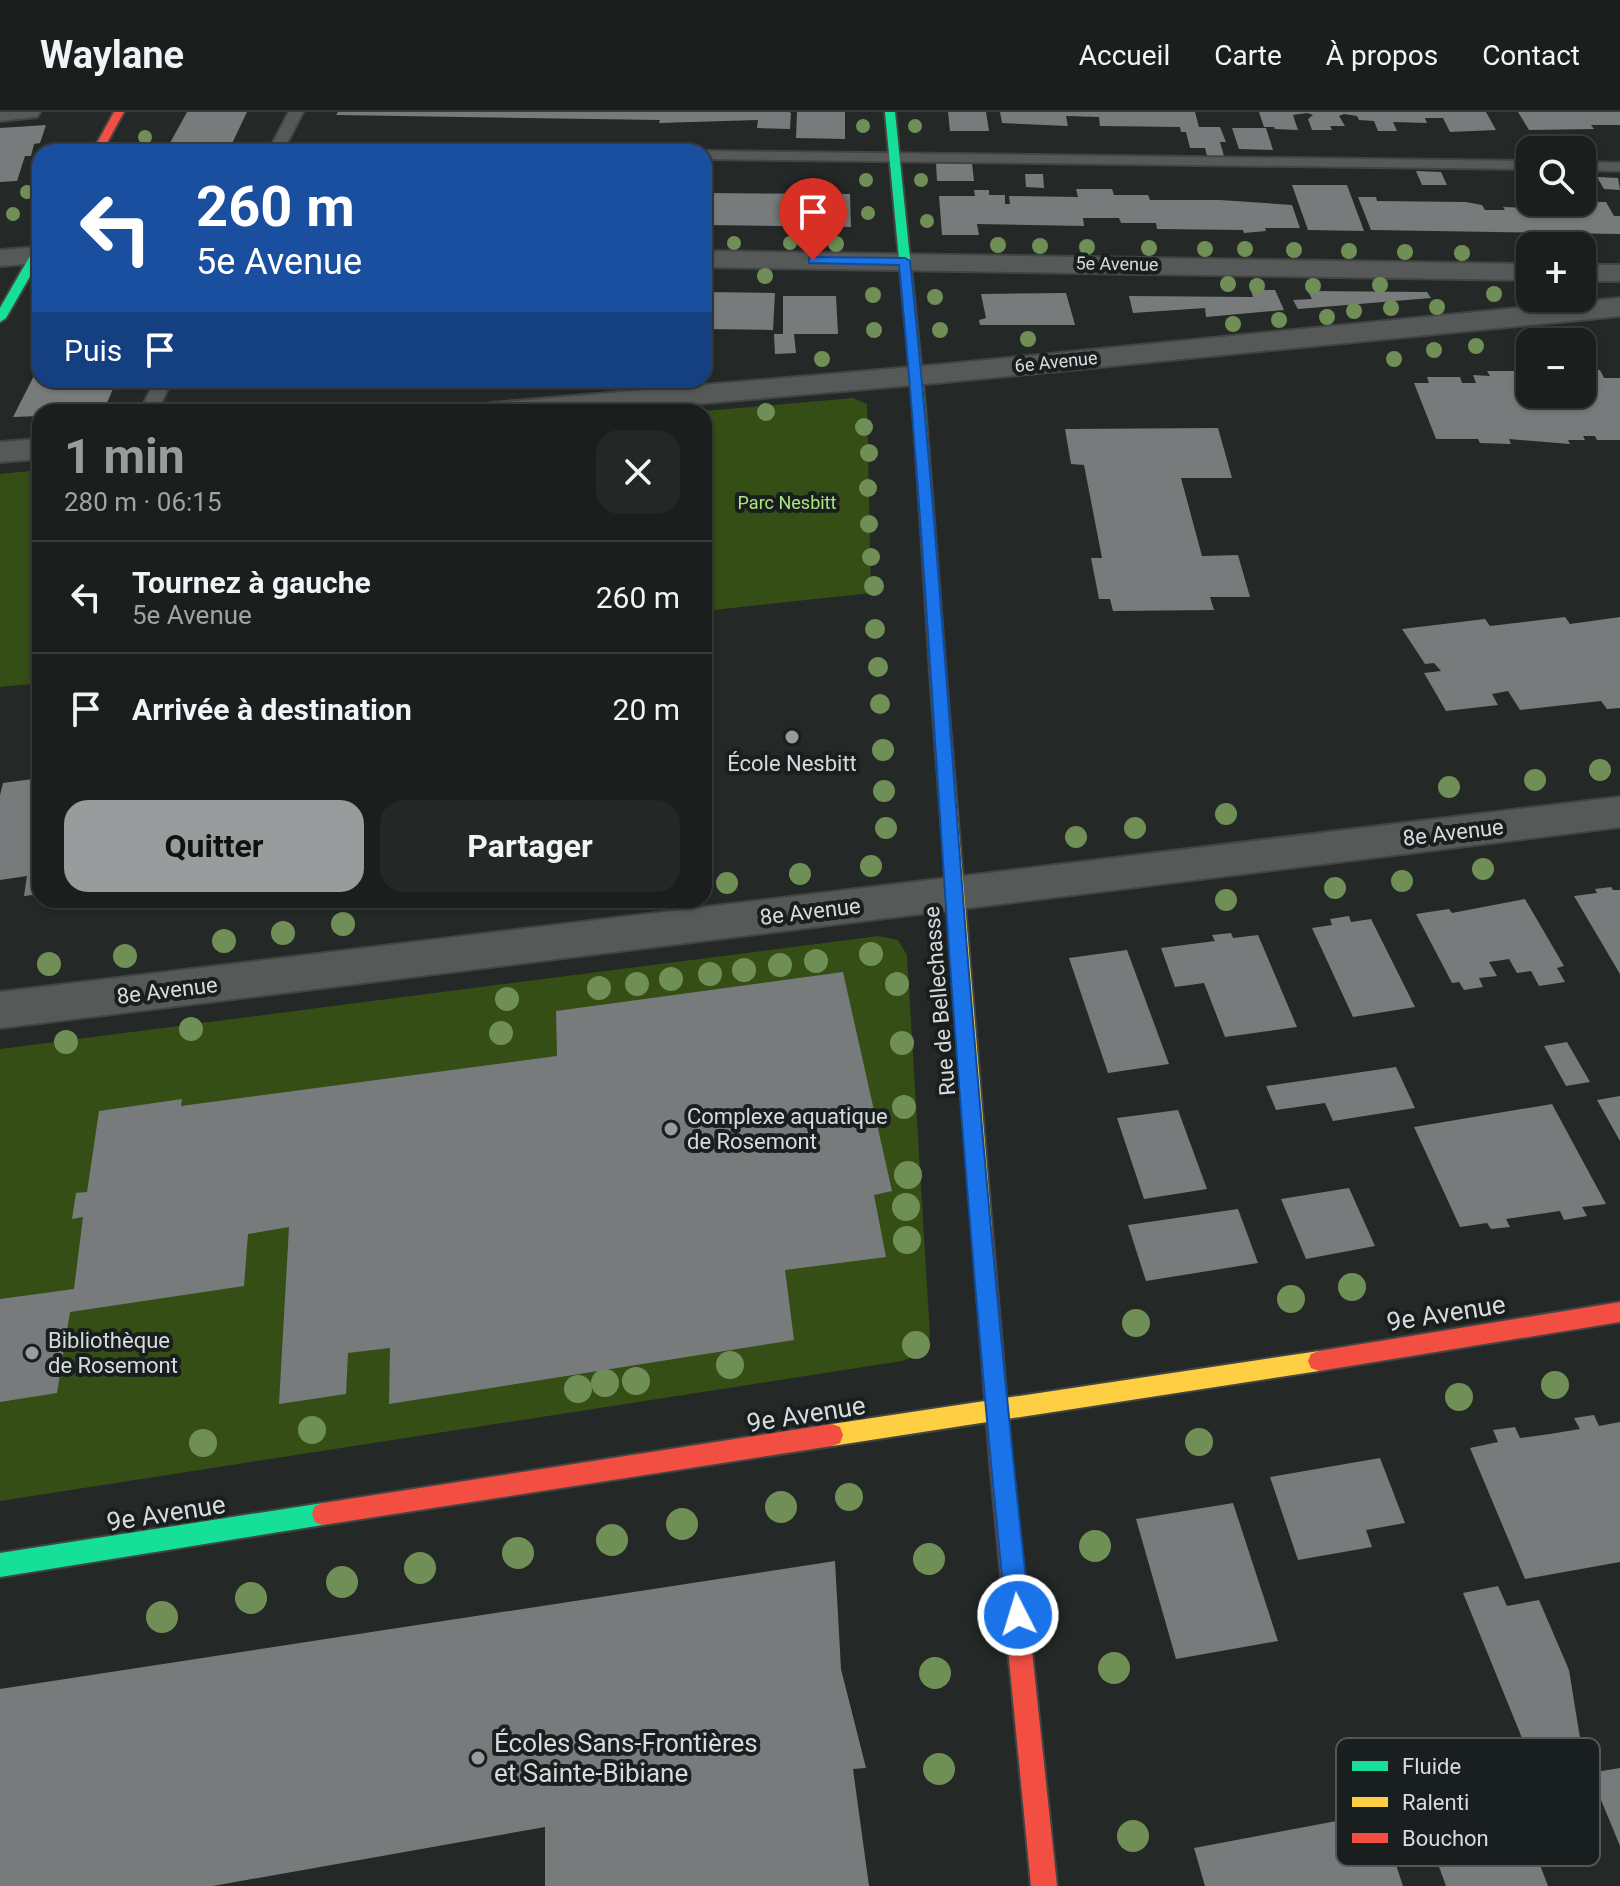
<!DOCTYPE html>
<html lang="fr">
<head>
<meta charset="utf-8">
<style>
	body { margin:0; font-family:Roboto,sans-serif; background:#242726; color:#f1f3f6; height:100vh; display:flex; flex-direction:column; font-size:30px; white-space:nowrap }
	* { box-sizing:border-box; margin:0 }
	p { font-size:26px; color:#a0a2a4 }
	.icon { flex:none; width:44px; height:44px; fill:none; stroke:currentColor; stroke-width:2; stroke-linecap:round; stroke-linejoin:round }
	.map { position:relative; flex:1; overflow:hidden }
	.panel { position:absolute; left:32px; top:292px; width:680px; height:504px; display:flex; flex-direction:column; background:#1b1e1d; border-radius:24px; box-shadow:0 2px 6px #0004,0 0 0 2px #393c3b }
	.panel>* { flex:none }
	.guide { position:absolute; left:32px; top:32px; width:680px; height:244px; border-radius:24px; box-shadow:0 2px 6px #0004,0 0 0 2px #393c3b; background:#1a4fa0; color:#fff; overflow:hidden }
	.controls { position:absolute; left:1516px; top:24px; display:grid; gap:16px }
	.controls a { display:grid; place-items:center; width:80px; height:80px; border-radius:16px; background:#1b1e1d; box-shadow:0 2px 6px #0004,0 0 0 2px #393c3b; font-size:40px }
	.pin { position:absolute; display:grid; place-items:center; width:68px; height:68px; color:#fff; margin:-82px -34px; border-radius:50% 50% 50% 0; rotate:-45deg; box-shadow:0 0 8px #0007 }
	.pin .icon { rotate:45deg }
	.me { position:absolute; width:88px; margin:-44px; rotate:355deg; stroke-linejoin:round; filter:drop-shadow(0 0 6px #0008) }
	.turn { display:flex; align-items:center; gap:28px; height:168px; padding:0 32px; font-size:36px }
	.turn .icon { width:104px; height:104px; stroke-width:2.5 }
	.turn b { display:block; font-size:56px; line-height:68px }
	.then { display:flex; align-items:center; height:76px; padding:0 32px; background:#0003; gap:16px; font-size:30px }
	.round { display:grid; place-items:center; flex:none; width:84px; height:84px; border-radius:24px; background:#242726 }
	.summary { display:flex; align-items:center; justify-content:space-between; height:136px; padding:0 32px }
	h1 { font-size:48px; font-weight:700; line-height:60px; color:#989c9c }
	.primary-button { display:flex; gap:16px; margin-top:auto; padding:16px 32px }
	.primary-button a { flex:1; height:92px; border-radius:24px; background:#989c9c; color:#111; font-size:32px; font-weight:700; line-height:92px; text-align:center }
	.primary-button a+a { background:#242726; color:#f1f3f6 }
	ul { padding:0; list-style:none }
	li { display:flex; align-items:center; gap:24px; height:112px; padding:0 32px; border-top:2px solid #393c3b }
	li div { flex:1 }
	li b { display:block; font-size:30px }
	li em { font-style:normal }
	header { display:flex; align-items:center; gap:48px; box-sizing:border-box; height:112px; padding:0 40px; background:#1b1e1d; border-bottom:2px solid #393c3b }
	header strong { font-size:38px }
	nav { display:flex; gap:44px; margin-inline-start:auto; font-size:28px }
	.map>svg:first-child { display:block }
	.green { fill:#344e16 }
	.building { fill:#787b7b }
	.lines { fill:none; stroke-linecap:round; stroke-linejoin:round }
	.lane-casing { stroke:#424544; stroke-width:4 }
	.street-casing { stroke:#424544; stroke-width:4 }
	.fast-casing { stroke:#424544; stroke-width:4 }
	.slow-casing { stroke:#424544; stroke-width:4 }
	.jam-casing { stroke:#424544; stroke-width:4 }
	.lane { fill:#575959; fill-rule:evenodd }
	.street { fill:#575959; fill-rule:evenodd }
	.fast { fill:#16e098; fill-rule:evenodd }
	.slow { fill:#ffcf43; fill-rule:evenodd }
	.jam { fill:#f24e42; fill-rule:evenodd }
	.tree { fill:#6f8f56 }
	.route { fill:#1a73e8; stroke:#114b97; stroke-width:2 }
	.poi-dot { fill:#989c9c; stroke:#191f1f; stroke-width:3 }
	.labels { text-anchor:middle; stroke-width:8; stroke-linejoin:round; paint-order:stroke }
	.far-street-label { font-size:18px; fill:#d7dbdb; stroke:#191f1f }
	.far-park-label { font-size:18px; fill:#ade37c; stroke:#191f1f }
	.poi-label { font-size:22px; fill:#d7dbdb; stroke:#191f1f; text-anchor:start }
	.street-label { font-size:22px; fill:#d7dbdb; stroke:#191f1f }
	.near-street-label { font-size:26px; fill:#d7dbdb; stroke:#191f1f }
	.near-poi-label { font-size:26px; fill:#d7dbdb; stroke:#191f1f; text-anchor:start }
	.key { fill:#191f1f; stroke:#525757; stroke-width:2 }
	.key-label { font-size:22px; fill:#d7dbdb }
</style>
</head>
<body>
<header>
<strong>Waylane</strong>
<nav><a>Accueil</a><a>Carte</a><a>À propos</a><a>Contact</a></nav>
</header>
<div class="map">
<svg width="1620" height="1774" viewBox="0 0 1620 1774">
	<rect width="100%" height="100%" fill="#242827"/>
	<g class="green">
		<path d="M853,286L867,292L871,481L704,499V300H693Z"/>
		<path d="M40,358V571L0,575V362Z"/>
		<path d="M878,824L898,828L907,843L930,1224L924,1241L902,1249L0,1389V937Z"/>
	</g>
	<g class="building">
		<path d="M187,0H247L228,40H165Z"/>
		<path d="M338,0H789L791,1L790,17L757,16L758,8L659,11L660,8L336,3Z"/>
		<path d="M797,0H845V27L796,26Z"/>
		<path d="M948,0H986L989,19H950Z"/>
		<path d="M1000,0H1195L1199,15H1220L1226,30H1220L1224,44H1207L1205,36H1190L1186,20H1181L1180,15L1100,14L1099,5L1066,4L1068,14L1002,11Z"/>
		<path d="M1259,0H1486L1496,18L1450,20L1443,6H1425L1427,11L1393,10L1397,19H1378L1374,9L1359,8L1357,4L1344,2L1339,4L1345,14H1330L1332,18H1312L1308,7L1313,3L1307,1L1293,3L1298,18L1275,17L1274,15H1264Z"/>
		<path d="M1518,0H1620V13H1591L1594,17L1529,18Z"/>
		<path d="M46,13L40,31L34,32L31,44H25L17,69L0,70V16Z"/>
		<path d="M1232,16H1266L1273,38L1239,37Z"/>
		<path d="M936,51H972L974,69H937Z"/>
		<path d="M1416,59L1441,60L1447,73H1422Z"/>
		<path d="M1025,62H1043L1044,76L1026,75Z"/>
		<path d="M1597,65L1618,66L1620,78L1604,77Z"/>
		<path d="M1292,73H1347L1364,119L1308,118Z"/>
		<path d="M1076,77H1112L1114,83H1148L1150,88H1220L1292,93L1300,116H1265L1266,119L1244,121L1243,118L1157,117L1156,111H1121L1119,106H1083L1084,114L977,112L979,123H942L939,84H975L974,78H989V83H1005V92H1010L1009,84L1078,85Z"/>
		<path d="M704,81L850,82L851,115L704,113Z"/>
		<path d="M1358,85H1376L1377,89L1466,90L1482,93L1485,98H1505L1503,95L1539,96L1536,91L1570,92L1582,90V86H1595L1598,90H1606L1614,104H1620V122L1371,118Z"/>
		<path d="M1251,178H1275L1284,198L1206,205L1205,196L1133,201L1129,184L1253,185Z"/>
		<path d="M1308,179L1427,180L1431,186L1298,197L1293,188L1312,187Z"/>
		<path d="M704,180L775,181L773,218L704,217Z"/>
		<path d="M1066,181L1075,213H980L979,208L986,206L981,182Z"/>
		<path d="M783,184H836L838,222H794L796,241L775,242L774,222H783Z"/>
		<path d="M40,252V268H104L100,278L113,277L103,300H40V304L13,305Z"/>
		<path d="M1582,253L1584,258H1600L1604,266H1620V328H1597L1595,324H1583L1585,328H1568L1570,332L1509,327L1511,332L1480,331L1478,327H1436L1414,271H1429L1427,265H1460L1462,271H1476L1473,263L1490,264L1487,259H1521L1523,265H1530V282H1582Z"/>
		<path d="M1218,316L1232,366H1181L1202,444L1238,443L1250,485H1210L1214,498L1113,499L1110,487H1099L1091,446H1102L1084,353L1071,352L1065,317Z"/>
		<path d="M1565,505L1570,512L1620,505V596L1607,597L1601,589L1520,598L1508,579L1492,582L1498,593L1446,599L1424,561L1441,559L1434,551L1425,552L1402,517L1485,507L1490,514Z"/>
		<path d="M40,666V782L24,784L27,764L0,768V683L3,671Z"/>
		<path d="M1611,775L1613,778H1620V862L1574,784L1597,781L1595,777Z"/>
		<path d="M1525,787L1564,854L1557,856L1565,870L1539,874L1531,859L1517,861L1509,847L1489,850L1497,864L1479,866L1483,875L1464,878L1459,870L1452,871L1416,802L1449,797L1452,801Z"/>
		<path d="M1349,804L1351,810L1371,807L1415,895L1353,905L1312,816L1332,813L1330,807Z"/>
		<path d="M1231,821L1233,826L1258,823L1297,915L1225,925L1204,871L1175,875L1161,836L1215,829L1212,823Z"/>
		<path d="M1127,838L1169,952L1108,961L1069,846Z"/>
		<path d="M843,860L892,1079L874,1083L886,1145L785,1158L794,1228L389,1292L390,1236L348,1241L346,1282L279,1292L289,1115L248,1122L244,1174L70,1200L57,1281L0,1290V1187L74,1177L83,1105L72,1107L76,1081L87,1080L99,999L182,987L181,994L557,944L556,899Z"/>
		<path d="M1567,930L1590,970L1566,974L1544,934Z"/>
		<path d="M1396,955L1415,996L1333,1009L1325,991L1276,998L1266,974Z"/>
		<path d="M1620,984V1029L1597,988Z"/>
		<path d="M1552,992L1606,1092L1582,1095L1587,1104L1564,1108L1560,1099L1506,1107L1510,1115L1491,1117L1487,1111L1460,1115L1414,1015Z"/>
		<path d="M1178,998L1207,1077L1144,1087L1117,1006Z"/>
		<path d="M1349,1076L1375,1134L1306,1147L1281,1087Z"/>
		<path d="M1238,1097L1258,1151L1146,1169L1128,1113Z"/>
		<path d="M1594,1303L1599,1314L1620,1310V1450L1525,1467L1470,1336L1498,1330L1493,1318L1515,1315L1520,1326L1550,1322L1580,1317L1574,1306Z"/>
		<path d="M1380,1346L1405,1411L1366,1418L1372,1435L1298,1448L1270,1365Z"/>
		<path d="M1233,1391L1278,1529L1176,1547L1136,1407Z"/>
		<path d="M835,1449L841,1557L866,1656L853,1657L869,1774H545V1715L213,1774H0V1577Z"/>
		<path d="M1498,1474L1507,1494L1539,1488L1569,1558L1581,1632L1529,1643L1463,1481Z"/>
		<path d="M1503,1656L1548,1774H1446L1410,1675Z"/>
		<path d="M1620,1656V1734L1590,1661Z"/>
		<path d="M1379,1701L1403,1774H1205L1194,1736Z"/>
	</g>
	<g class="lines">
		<defs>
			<g id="lane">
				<path d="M289,0H303L286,33L515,36L522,40H268Z"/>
				<path d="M704,39L1530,49V57L704,47V40H699Z"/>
				<path d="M1582,50L1620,51V59L1582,58Z"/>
				<path d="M156,268H172L157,300H139Z"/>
			</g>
			<g id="street">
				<path d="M0,0H40L37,5L0,9Z"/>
				<path d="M40,135V151L0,154V138Z"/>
				<path d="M704,139L1530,152V168L704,155Z"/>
				<rect x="1582" y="153" width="38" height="16"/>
				<path d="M1620,186V204L936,271L601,300H476L481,293L492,291L936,253Z"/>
				<path d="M40,327V347L0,350V330Z"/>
				<path d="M1620,685V715L0,916V880Z"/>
			</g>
			<g id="fast">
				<path d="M885,0H895L925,293L947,576L939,581L931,576L913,293Z"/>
				<path d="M40,134V147L6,206L0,210V196L34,137Z"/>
				<path d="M323,1391L331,1394L334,1402L331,1410L323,1413L0,1465V1441Z"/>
			</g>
			<g id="slow">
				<path d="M939,571L947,576L992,1116L989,1123L982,1125L975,1123L972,1116L931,576Z"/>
				<path d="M1319,1239L1327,1242L1330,1249L1327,1256L1319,1259L832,1334L824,1331L821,1323L824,1315L832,1312Z"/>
			</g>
			<g id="jam">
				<path d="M114,0H124L102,40H92Z"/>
				<path d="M982,1107L989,1109L992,1116L1012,1351L1057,1774H1031L990,1351L972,1116L975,1109Z"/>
				<path d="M1620,1190V1210L1319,1259L1311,1256L1308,1249L1311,1242L1319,1239Z"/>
				<path d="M832,1312L840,1315L843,1323L840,1331L832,1334L323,1413L315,1410L312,1402L315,1394L323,1391Z"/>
			</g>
		</defs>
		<use href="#lane" class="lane-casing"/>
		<use href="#street" class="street-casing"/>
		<use href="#fast" class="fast-casing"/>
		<use href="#slow" class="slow-casing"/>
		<use href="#jam" class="jam-casing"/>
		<use href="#lane" class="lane"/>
		<use href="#street" class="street"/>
		<use href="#fast" class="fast"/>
		<use href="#slow" class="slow"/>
		<use href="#jam" class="jam"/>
	</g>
	<g class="tree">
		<circle cx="863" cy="14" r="7"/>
		<circle cx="915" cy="14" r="7"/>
		<circle cx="145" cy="25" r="7"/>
		<circle cx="866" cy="68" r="7"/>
		<circle cx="921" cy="68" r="7"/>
		<circle cx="27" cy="80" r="7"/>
		<circle cx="868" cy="101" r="7"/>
		<circle cx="13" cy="102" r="7"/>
		<circle cx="927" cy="109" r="7"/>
		<circle cx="734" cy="131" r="7"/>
		<circle cx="790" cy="131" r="7"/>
		<circle cx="836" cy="132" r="8"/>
		<circle cx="998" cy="133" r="8"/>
		<circle cx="1040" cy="134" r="8"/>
		<circle cx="1087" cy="135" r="8"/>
		<circle cx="1149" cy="136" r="8"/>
		<circle cx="1205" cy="137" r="8"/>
		<circle cx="1245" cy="137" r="8"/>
		<circle cx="1294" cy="138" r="8"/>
		<circle cx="1349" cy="139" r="8"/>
		<circle cx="1405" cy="140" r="8"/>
		<circle cx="1462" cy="141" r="8"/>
		<circle cx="765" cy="164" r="8"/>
		<circle cx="1228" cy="172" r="8"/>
		<circle cx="1380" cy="173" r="8"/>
		<circle cx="1257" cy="174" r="8"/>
		<circle cx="1313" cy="174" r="8"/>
		<circle cx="1494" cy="182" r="8"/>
		<circle cx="873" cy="183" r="8"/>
		<circle cx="935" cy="185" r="8"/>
		<circle cx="1437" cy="195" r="8"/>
		<circle cx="1391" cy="196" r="8"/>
		<circle cx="1354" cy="199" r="8"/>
		<circle cx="1327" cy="205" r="8"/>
		<circle cx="1279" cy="208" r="8"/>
		<circle cx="1233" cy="212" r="8"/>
		<circle cx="874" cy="218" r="8"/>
		<circle cx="940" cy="218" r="8"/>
		<circle cx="1028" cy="227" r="8"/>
		<circle cx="1476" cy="234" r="8"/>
		<circle cx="1434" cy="238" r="8"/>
		<circle cx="822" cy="247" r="8"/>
		<circle cx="1394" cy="247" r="8"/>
		<circle cx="766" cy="300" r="9"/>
		<circle cx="864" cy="315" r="9"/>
		<circle cx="869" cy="341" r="9"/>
		<circle cx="868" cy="376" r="9"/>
		<circle cx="869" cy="412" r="9"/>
		<circle cx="871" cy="445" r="9"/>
		<circle cx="874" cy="474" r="10"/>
		<circle cx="875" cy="517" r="10"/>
		<circle cx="878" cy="555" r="10"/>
		<circle cx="880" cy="592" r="10"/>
		<circle cx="883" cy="638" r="11"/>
		<circle cx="1600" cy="658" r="11"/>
		<circle cx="1535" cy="668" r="11"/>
		<circle cx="1449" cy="675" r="11"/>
		<circle cx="884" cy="679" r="11"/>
		<circle cx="1226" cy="702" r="11"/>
		<circle cx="886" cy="716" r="11"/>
		<circle cx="1135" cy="716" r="11"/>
		<circle cx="1076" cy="725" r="11"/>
		<circle cx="871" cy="754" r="11"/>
		<circle cx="1483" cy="757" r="11"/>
		<circle cx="800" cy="762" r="11"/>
		<circle cx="1402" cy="769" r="11"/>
		<circle cx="727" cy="771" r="11"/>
		<circle cx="1335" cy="776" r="11"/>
		<circle cx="1226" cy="788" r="11"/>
		<circle cx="343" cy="812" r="12"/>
		<circle cx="283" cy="821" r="12"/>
		<circle cx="224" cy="829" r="12"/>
		<circle cx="871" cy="842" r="12"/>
		<circle cx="125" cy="844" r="12"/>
		<circle cx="816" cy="849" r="12"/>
		<circle cx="49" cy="852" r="12"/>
		<circle cx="780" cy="853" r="12"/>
		<circle cx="744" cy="858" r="12"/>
		<circle cx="710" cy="862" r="12"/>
		<circle cx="671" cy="867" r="12"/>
		<circle cx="637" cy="872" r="12"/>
		<circle cx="897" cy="872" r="12"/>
		<circle cx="599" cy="876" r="12"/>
		<circle cx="507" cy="887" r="12"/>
		<circle cx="191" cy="917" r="12"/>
		<circle cx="501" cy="921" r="12"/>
		<circle cx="66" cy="930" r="12"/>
		<circle cx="902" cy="931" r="12"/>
		<circle cx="904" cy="995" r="12"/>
		<circle cx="908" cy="1063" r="14"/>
		<circle cx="906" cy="1095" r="14"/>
		<circle cx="907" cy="1128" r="14"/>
		<circle cx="1352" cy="1175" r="14"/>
		<circle cx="1291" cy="1187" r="14"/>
		<circle cx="1136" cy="1211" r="14"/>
		<circle cx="916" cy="1233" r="14"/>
		<circle cx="730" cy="1253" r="14"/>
		<circle cx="636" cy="1269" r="14"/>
		<circle cx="605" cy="1271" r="14"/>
		<circle cx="1555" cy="1273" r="14"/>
		<circle cx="578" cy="1277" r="14"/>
		<circle cx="1459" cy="1285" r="14"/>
		<circle cx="312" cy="1318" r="14"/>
		<circle cx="1199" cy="1330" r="14"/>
		<circle cx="203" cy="1331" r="14"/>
		<circle cx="849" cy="1385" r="14"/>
		<circle cx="781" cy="1395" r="16"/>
		<circle cx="682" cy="1412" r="16"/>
		<circle cx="612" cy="1428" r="16"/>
		<circle cx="1095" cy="1434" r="16"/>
		<circle cx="518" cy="1441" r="16"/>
		<circle cx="929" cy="1447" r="16"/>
		<circle cx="420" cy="1456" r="16"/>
		<circle cx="342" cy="1470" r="16"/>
		<circle cx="251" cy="1486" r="16"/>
		<circle cx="162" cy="1505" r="16"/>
		<circle cx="1114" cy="1556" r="16"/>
		<circle cx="935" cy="1561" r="16"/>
		<circle cx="939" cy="1657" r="16"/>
		<circle cx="1133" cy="1724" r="16"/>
	</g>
	<path class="route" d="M813,145L905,146L910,149C934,378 949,608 967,837C985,1059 1005,1282 1030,1503L1026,1512L1018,1515L1009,1512L1006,1503C983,1282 965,1060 949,839C933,610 921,381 899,153L809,151V146Z"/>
	<g class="poi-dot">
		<circle cx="792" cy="625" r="8"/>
		<circle cx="671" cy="1017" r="8"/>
		<circle cx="32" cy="1241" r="8"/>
		<circle cx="478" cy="1646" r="8"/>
	</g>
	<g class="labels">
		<g class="far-street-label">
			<text transform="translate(1117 152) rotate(1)" y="6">5e Avenue</text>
			<text transform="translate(1056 250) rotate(-6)" y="6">6e Avenue</text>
		</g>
		<g class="far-park-label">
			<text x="787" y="397">Parc Nesbitt</text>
		</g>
		<g class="poi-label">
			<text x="792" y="659" text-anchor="middle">École Nesbitt</text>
			<text x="687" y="1012">Complexe aquatique<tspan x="687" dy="25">de Rosemont</tspan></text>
			<text x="48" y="1236">Bibliothèque<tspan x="48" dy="25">de Rosemont</tspan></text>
		</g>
		<g class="street-label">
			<text transform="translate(1453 720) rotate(-7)" y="8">8e Avenue</text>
			<text transform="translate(810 799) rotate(-7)" y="8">8e Avenue</text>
			<text transform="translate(167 878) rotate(-7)" y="8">8e Avenue</text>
			<text transform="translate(939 889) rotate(-95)" y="8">Rue de Bellechasse</text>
		</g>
		<g class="near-street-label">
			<text transform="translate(1446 1201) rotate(-9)" y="9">9e Avenue</text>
			<text transform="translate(806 1302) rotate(-9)" y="9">9e Avenue</text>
			<text transform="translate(166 1401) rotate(-9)" y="9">9e Avenue</text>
		</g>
		<g class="near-poi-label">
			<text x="494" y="1640">Écoles Sans-Frontières<tspan x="494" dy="30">et Sainte-Bibiane</tspan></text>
		</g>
	</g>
	<rect x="1336" y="1626" width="264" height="128" rx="12" class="key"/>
	<rect x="1352" y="1649" width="36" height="10" fill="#16e098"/>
	<rect x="1352" y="1685" width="36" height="10" fill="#ffcf43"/>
	<rect x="1352" y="1721" width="36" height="10" fill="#f24e42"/>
	<g class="key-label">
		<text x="1402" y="1662">Fluide</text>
		<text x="1402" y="1698">Ralenti</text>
		<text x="1402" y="1734">Bouchon</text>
	</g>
</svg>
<div class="controls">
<a><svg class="icon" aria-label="search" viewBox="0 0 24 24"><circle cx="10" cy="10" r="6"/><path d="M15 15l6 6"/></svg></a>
<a>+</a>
<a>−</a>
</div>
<div class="pin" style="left:813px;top:148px;background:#d93025"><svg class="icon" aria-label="arrive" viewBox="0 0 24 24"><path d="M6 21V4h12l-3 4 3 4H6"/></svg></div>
<svg class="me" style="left:1018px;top:1503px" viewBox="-20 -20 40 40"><circle r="17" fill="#1a73e8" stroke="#fff" stroke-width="3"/><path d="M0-11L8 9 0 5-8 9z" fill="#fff"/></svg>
<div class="guide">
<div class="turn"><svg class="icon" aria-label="left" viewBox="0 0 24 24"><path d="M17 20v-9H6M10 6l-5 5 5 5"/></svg><div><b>260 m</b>5e Avenue</div></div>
<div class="then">Puis<svg class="icon" aria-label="arrive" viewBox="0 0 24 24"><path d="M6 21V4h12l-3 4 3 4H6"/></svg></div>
</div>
<section class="panel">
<div class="summary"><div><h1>1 min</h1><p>280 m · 06:15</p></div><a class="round"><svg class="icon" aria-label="close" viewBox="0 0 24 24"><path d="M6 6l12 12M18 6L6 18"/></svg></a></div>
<ul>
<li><svg class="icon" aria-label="left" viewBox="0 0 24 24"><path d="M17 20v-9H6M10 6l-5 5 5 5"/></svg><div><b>Tournez à gauche</b><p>5e Avenue</p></div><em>260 m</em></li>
<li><svg class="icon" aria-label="arrive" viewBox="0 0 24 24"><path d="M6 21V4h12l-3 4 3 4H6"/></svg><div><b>Arrivée à destination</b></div><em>20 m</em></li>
</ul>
<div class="primary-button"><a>Quitter</a><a>Partager</a></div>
</section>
</div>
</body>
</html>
